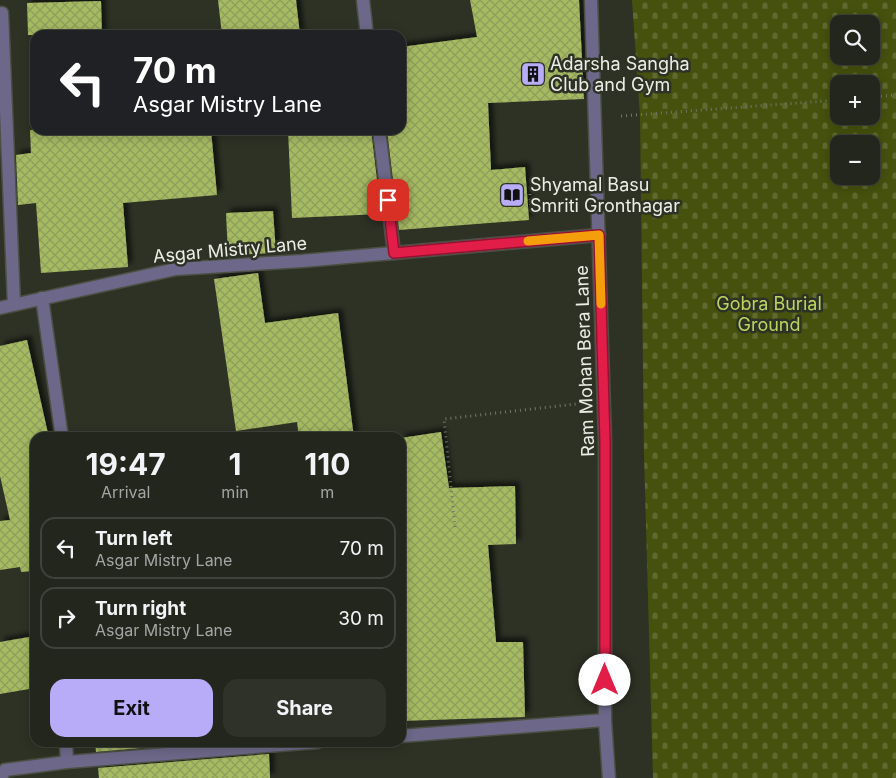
<!DOCTYPE html>
<html lang="en">
<head>
<meta charset="utf-8">
<style>
	body { margin:0; font-family:Inter,sans-serif; background:#2e3229; color:#f1f3f6; height:100vh; display:flex; flex-direction:column; font-size:19px; white-space:nowrap }
	* { box-sizing:border-box; margin:0 }
	p { font-size:16px; color:#a2a5a3 }
	.icon { flex:none; width:28px; height:28px; fill:none; stroke:currentColor; stroke-width:2; stroke-linecap:round; stroke-linejoin:round }
	.map { position:relative; flex:1; overflow:hidden }
	.sheet { position:absolute; left:30px; top:432px; width:376px; height:315px; display:flex; flex-direction:column; background:#22261c; border-radius:15px; box-shadow:0 2px 12px #0003,0 0 0 1px #3f433b }
	.sheet>* { flex:none }
	.banner { position:absolute; left:30px; top:30px; width:376px; height:105px; border-radius:15px; box-shadow:0 2px 12px #0003,0 0 0 1px #3f433b; background:#202124; color:#fff; overflow:hidden }
	.fabs { position:absolute; left:830px; top:15px; display:grid; gap:10px }
	.fabs a { display:grid; place-items:center; width:50px; height:50px; border-radius:10px; background:#22261c; box-shadow:0 2px 12px #0003,0 0 0 1px #3f433b; font-size:25px }
	.pin { position:absolute; display:grid; place-items:center; width:42px; height:42px; color:#fff; margin:-21px; border-radius:10px; box-shadow:0 2px 8px #0006 }
	.me { position:absolute; width:55px; margin:-28px; rotate:0deg; stroke-linejoin:round; filter:drop-shadow(0 0 4px #0008) }
	.turn { display:flex; align-items:center; gap:18px; height:105px; padding:0 20px; font-size:22px }
	.turn .icon { width:65px; height:65px; stroke-width:2.5 }
	.turn b { display:block; font-size:35px; line-height:42px }
	.eta { display:flex; justify-content:space-evenly; align-items:center; height:85px; text-align:center }
	.eta b { font-size:30px; font-weight:700; line-height:35px }
	.cta { display:flex; gap:10px; margin-top:auto; padding:10px 20px }
	.cta a { flex:1; height:58px; border-radius:15px; background:#b8abf7; color:#111; font-size:20px; font-weight:700; line-height:58px; text-align:center }
	.cta a+a { background:#2e3229; color:#f1f3f6 }
	ul { padding:0; list-style:none }
	li { display:flex; align-items:center; gap:15px; height:62px; margin:0 10px 8px; padding:0 10px; border:2px solid #3f433b; border-radius:15px }
	li div { flex:1 }
	li b { display:block; font-size:19px }
	li em { font-style:normal }
	.map>svg:first-child { display:block }
	.cemetery { fill:url(#cemetery-stones); fill-rule:evenodd }
	.building { fill:url(#building-cross-hatch); filter:url(#shadow) }
	.lines { fill:none; stroke-linecap:round; stroke-linejoin:round }
	.minor-casing { stroke:#4c5044; stroke-width:15 }
	.path { stroke:#73766b; stroke-width:3; stroke-dasharray:1 4; stroke-linecap:butt }
	.minor { stroke:#6d6889; stroke-width:12 }
	.route-casing { stroke:#92132f; stroke-width:12 }
	.route { stroke:#e11d48; stroke-width:9 }
	.slow { stroke:#f59e0b; stroke-width:9 }
	.labels { text-anchor:middle; stroke-width:5; stroke-linejoin:round; paint-order:stroke }
	.poi-label { font-size:18px; fill:#eceee6; stroke:#2e3225; text-anchor:start }
	.street-label { font-size:18px; fill:#eceee6; stroke:#2e3225 }
	.park-label { font-size:18px; fill:#bcd45f; stroke:#2e3225 }
</style>
</head>
<body>
<div class="map">
<svg width="896" height="778" viewBox="0 0 896 778">
	<defs>
		<pattern id="cemetery-stones" width="16" height="16" patternUnits="userSpaceOnUse" patternTransform="scale(1.25)"><rect width="16" height="16" fill="#45510d"/><path d="M2 7V4a2 2 0 0 1 4 0v3zM10 15v-3a2 2 0 0 1 4 0v3z" fill="#606a30"/></pattern>
		<pattern id="building-cross-hatch" width="8" height="8" patternUnits="userSpaceOnUse" patternTransform="scale(1.25)"><rect width="8" height="8" fill="#a6ba62"/><path d="M0 0l8 8M0 8l8-8" fill="none" stroke="#8e9d5b"/></pattern>
		<filter id="shadow"><feDropShadow dx="4.5" dy="-4.5" stdDeviation="2.5" flood-color="#0009"/></filter>
	</defs>
	<rect width="100%" height="100%" fill="#2e3225"/>
	<path class="cemetery" d="M632,0H896V778H653L644,453L640,116ZM839,24H871V56H839ZM839,84H871V116H839ZM839,144H871V176H839Z"/>
	<g class="building">
		<path d="M218,0H296L300,35H222Z"/>
		<path d="M470,0H579L584,99L488,103L491,170L525,167L529,220L399,230L387,130H401V120H407L401,73V47L477,37Z"/>
		<path d="M101,1L102,35H28L27,3Z"/>
		<path d="M30,130H211L217,195L123,203L128,267L41,273L36,203L18,205L16,155L31,153Z"/>
		<path d="M288,130H371L381,214L292,218Z"/>
		<path d="M273,211L276,253L228,255L226,213Z"/>
		<path d="M258,273L265,323L338,313L354,438H299L297,422L236,431L214,279Z"/>
		<path d="M27,340L49,438H35V571L21,572L20,567L0,570V521L10,520L0,476V346Z"/>
		<path d="M441,432L449,488L515,486L516,544L488,545L496,642H523L525,717L401,721V438Z"/>
		<path d="M35,636V688L0,694V642Z"/>
		<path d="M95,742H209L96,752Z"/>
		<path d="M269,754L270,778H99L98,768Z"/>
	</g>
	<g class="lines">
		<defs>
			<g id="minor">
				<path d="M363,0L367,35"/>
				<path d="M591,0L605,441V720L609,778"/>
				<path d="M2,13L14,304"/>
				<path d="M379,130L394,253"/>
				<path d="M42,298L62,438"/>
				<path d="M0,308L176,269L302,261L599,235"/>
				<path d="M401,736L605,720"/>
				<path d="M66,742L67,762"/>
				<path d="M1,778L5,770L67,762L318,742"/>
			</g>
		</defs>
		<use href="#minor" class="minor-casing"/>
		<g class="path">
			<path d="M871,97L896,95"/>
			<path d="M621,116L839,100"/>
			<path d="M530,194L531,213"/>
			<path d="M455,527L444,419L576,404"/>
		</g>
		<use href="#minor" class="minor"/>
	</g>
	<g class="lines">
		<defs>
			<path id="route" d="M388,200L394,253L599,235L605,441V680"/>
		</defs>
		<use href="#route" class="route-casing"/>
		<use href="#route" class="route"/>
		<path class="slow" d="M528,241L599,235L601,304"/>
	</g>
	<defs>
		<symbol id="building-square" viewBox="-11 -11 22 22"><rect x="-9" y="-9" width="18" height="18" rx="4" fill="#b8abf7" stroke="#2e3225"/><path d="M-4-6H4V6H1V3H-1V6H-4ZM-2.5-4.3h1.7v1.8h-1.7ZM.8-4.3h1.7v1.8H.8ZM-2.5-1h1.7V.8h-1.7ZM.8-1h1.7V.8H.8Z" fill="#111"/></symbol>
		<symbol id="library-square" viewBox="-11 -11 22 22"><rect x="-9" y="-9" width="18" height="18" rx="4" fill="#b8abf7" stroke="#2e3225"/><path d="M-6-4Q-3-5.5-.7-3.5V5Q-3 3-6 4ZM6-4Q3-5.5 .7-3.5V5Q3 3 6 4Z" fill="#111"/></symbol>
	</defs>
	<g fill-rule="evenodd">
		<use href="#building-square" x="519" y="60" width="28" height="28"/>
		<use href="#library-square" x="498" y="181" width="28" height="28"/>
	</g>
	<g class="labels">
		<g class="poi-label">
			<text x="550" y="70">Adarsha Sangha<tspan x="550" dy="21">Club and Gym</tspan></text>
			<text x="530" y="191">Shyamal Basu<tspan x="530" dy="21">Smriti Gronthagar</tspan></text>
		</g>
		<g class="street-label">
			<text transform="translate(230 250) rotate(-5)" y="6">Asgar Mistry Lane</text>
			<text transform="translate(585 361) rotate(-92)" y="6">Ram Mohan Bera Lane</text>
		</g>
		<g class="park-label">
			<text x="769" y="310">Gobra Burial<tspan x="769" dy="21">Ground</tspan></text>
		</g>
	</g>
</svg>
<div class="fabs">
<a><svg class="icon" aria-label="search" viewBox="0 0 24 24"><circle cx="10" cy="10" r="6"/><path d="M15 15l6 6"/></svg></a>
<a>+</a>
<a>−</a>
</div>
<div class="pin" style="left:388px;top:200px;background:#d93025"><svg class="icon" aria-label="arrive" viewBox="0 0 24 24"><path d="M6 21V4h12l-3 4 3 4H6"/></svg></div>
<svg class="me" style="left:605px;top:680px" viewBox="-20 -20 40 40"><circle r="19" fill="#fff"/><path d="M0-13L10 11 0 6-10 11z" fill="#e11d48"/></svg>
<div class="banner">
<div class="turn"><svg class="icon" aria-label="left" viewBox="0 0 24 24"><path d="M17 20v-9H6M10 6l-5 5 5 5"/></svg><div><b>70 m</b>Asgar Mistry Lane</div></div>
</div>
<section class="sheet">
<div class="eta">
<div><b>19:47</b><p>Arrival</p></div>
<div><b>1</b><p>min</p></div>
<div><b>110</b><p>m</p></div>
</div>
<ul>
<li><svg class="icon" aria-label="left" viewBox="0 0 24 24"><path d="M17 20v-9H6M10 6l-5 5 5 5"/></svg><div><b>Turn left</b><p>Asgar Mistry Lane</p></div><em>70 m</em></li>
<li><svg class="icon" aria-label="right" viewBox="0 0 24 24"><path d="M7 20v-9h11M14 6l5 5-5 5"/></svg><div><b>Turn right</b><p>Asgar Mistry Lane</p></div><em>30 m</em></li>
</ul>
<div class="cta"><a>Exit</a><a>Share</a></div>
</section>
</div>
</body>
</html>
